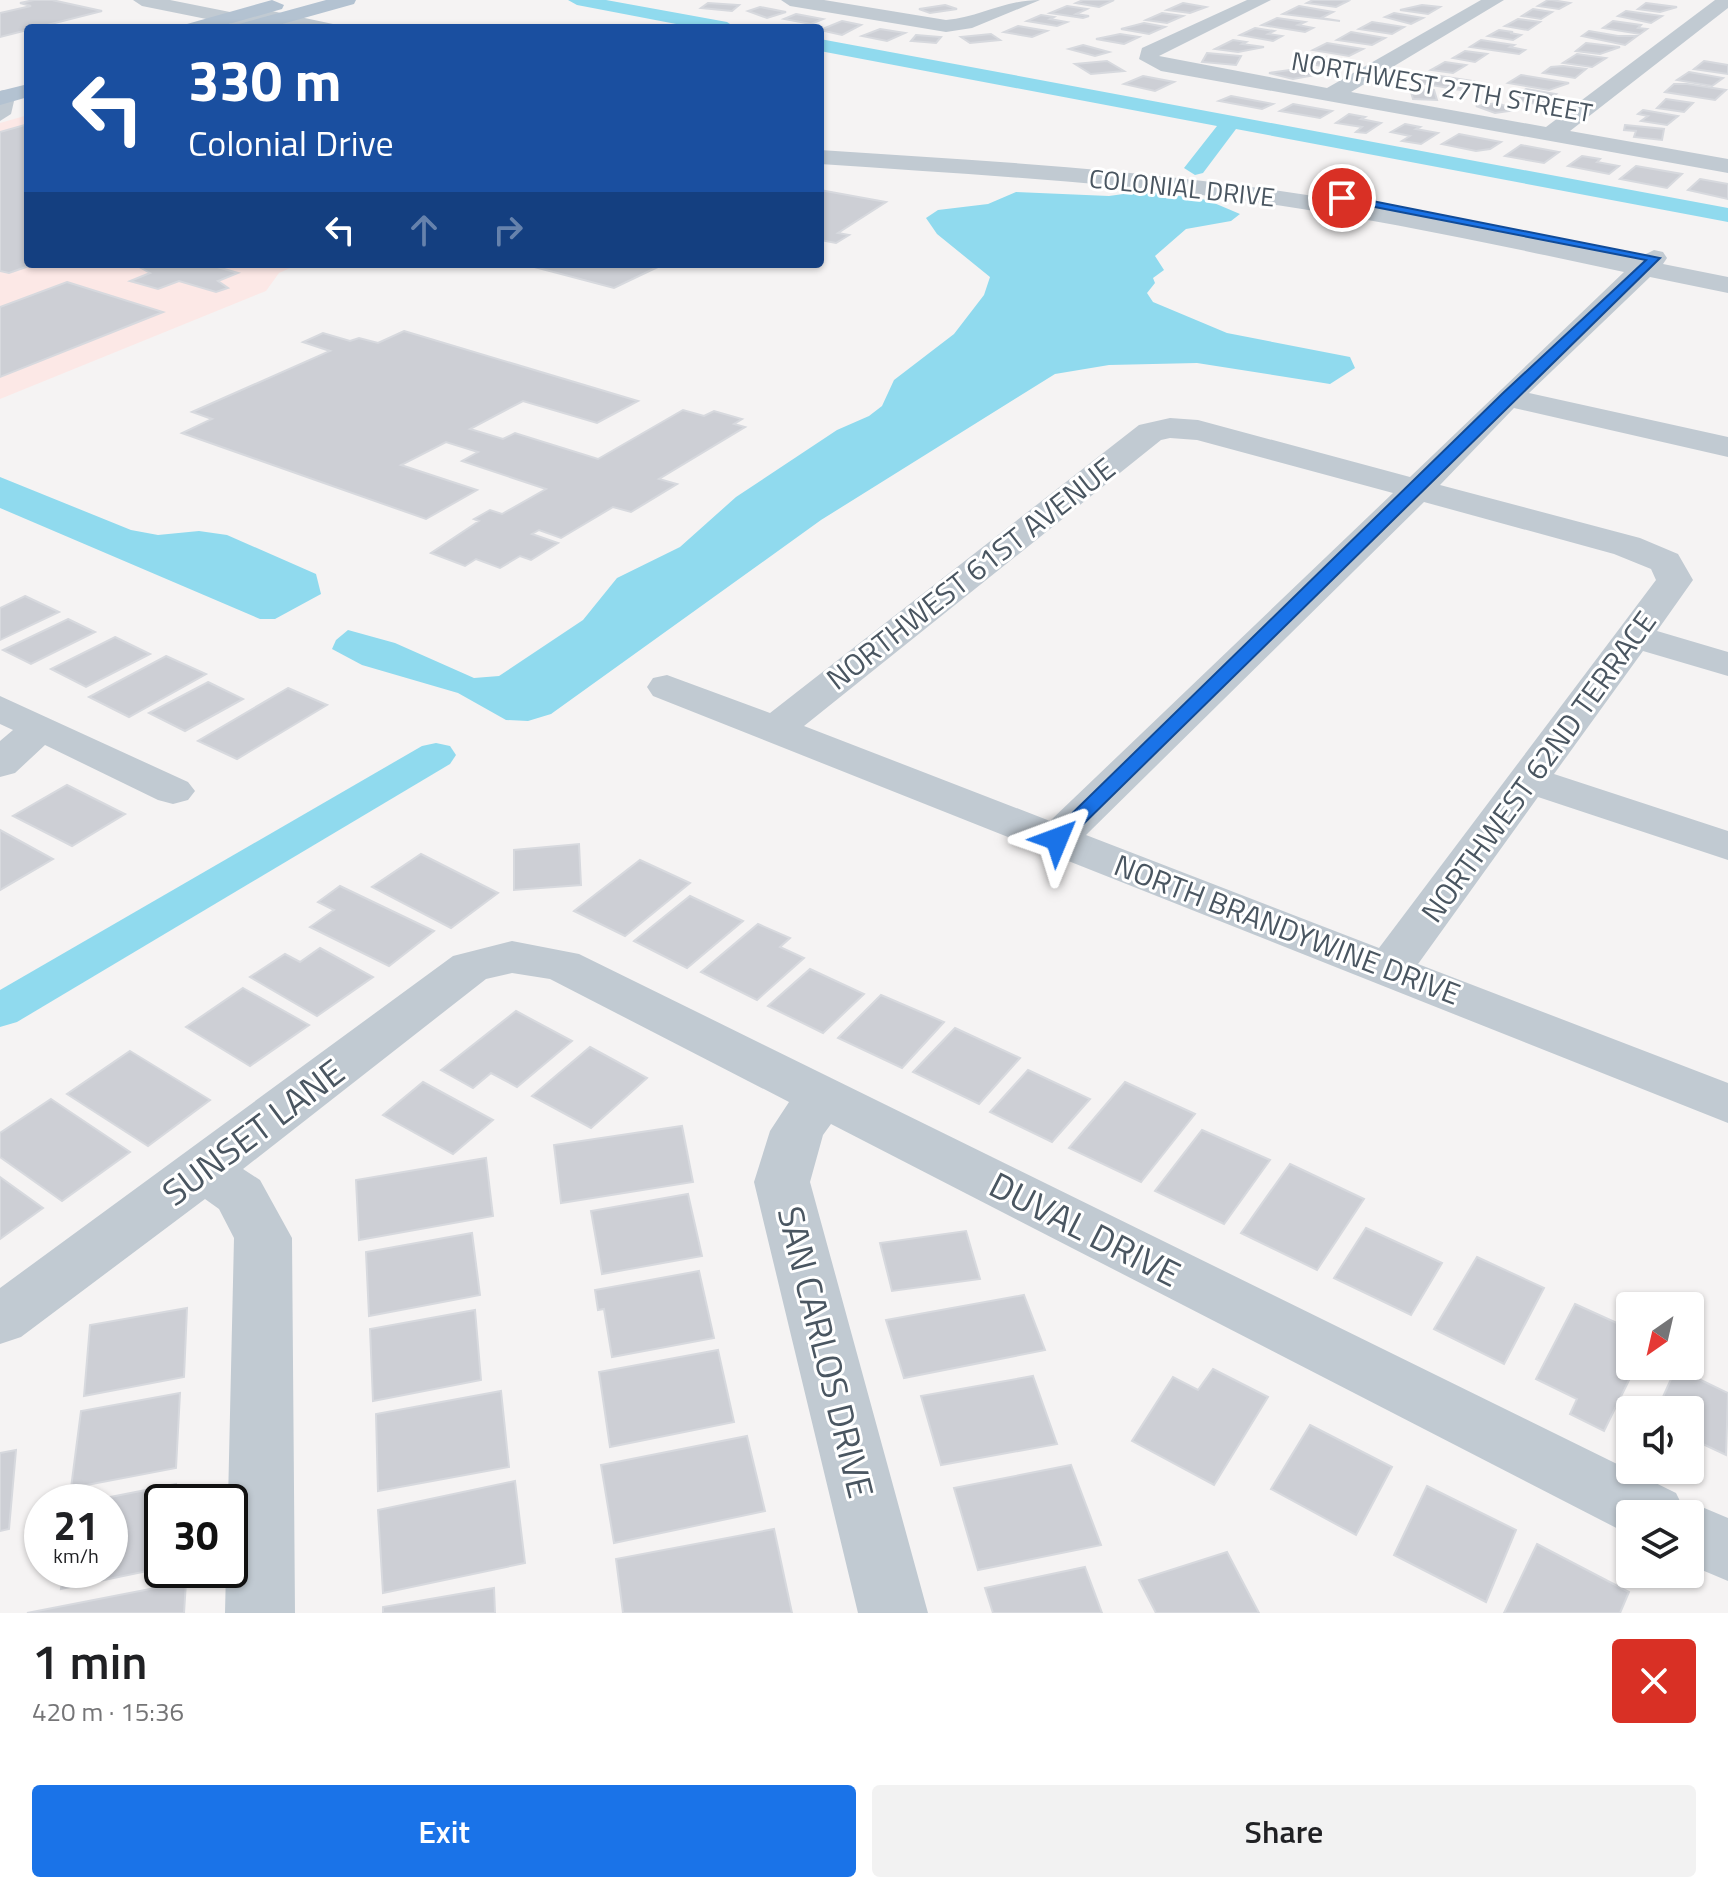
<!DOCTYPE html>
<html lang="en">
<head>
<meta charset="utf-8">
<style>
	body { margin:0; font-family:"Titillium Web",sans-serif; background:#f2f2f2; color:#202124; height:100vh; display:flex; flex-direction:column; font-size:30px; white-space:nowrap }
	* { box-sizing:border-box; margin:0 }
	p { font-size:26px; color:#757577 }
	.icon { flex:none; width:44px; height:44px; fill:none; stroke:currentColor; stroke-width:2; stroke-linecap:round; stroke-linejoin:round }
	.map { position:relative; height:1613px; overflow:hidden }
	.details { display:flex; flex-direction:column; background:#fff; flex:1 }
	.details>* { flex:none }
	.guide { position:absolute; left:24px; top:24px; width:800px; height:244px; border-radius:8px; box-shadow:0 2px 6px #0004; background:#1a4fa0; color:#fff; overflow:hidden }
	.needle { width:52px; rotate:214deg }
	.fabs { position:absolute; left:1616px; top:1292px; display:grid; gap:16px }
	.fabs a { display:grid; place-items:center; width:88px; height:88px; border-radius:8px; background:#fff; box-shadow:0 2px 6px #0004; font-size:40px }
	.speed { position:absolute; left:24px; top:1484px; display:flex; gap:16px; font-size:40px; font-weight:700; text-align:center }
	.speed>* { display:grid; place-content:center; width:104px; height:104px; border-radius:50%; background:#fff; box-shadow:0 2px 6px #0004; line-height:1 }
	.speed small { font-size:20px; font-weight:400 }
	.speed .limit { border:4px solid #111; border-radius:12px; background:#fff; color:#111 }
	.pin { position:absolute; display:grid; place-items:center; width:68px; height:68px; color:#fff; margin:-34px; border:4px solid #fff; border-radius:50%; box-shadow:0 2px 8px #0007 }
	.me { position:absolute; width:88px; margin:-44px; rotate:46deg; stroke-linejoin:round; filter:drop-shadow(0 0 6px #0008) }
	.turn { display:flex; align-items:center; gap:28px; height:168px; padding:0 32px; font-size:36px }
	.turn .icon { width:104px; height:104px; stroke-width:2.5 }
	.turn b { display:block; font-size:56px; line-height:68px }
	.lanes { display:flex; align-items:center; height:76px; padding:0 32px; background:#0003; justify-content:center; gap:40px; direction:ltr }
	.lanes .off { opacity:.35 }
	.round { display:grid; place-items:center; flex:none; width:84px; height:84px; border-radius:8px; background:#f2f2f2 }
	.head { display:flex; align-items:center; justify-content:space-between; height:136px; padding:0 32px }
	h1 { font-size:48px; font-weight:600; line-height:60px }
	.primary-button { display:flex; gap:16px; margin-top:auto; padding:16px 32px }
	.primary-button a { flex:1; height:92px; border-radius:8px; background:#1a73e8; color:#fff; font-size:32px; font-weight:600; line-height:92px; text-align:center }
	.primary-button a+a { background:#f2f2f2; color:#202124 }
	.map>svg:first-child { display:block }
	.medical { fill:#fce8e6 }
	.water { fill:#90daee }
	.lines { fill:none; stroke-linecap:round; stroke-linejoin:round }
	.canal { fill:#90daee; fill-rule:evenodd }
	.building { fill:#cdcfd5; stroke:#d7d9de; stroke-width:2 }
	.street { fill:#c1cad2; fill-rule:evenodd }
	.primary { fill:#b3c2d1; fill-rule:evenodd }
	.route { fill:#1a73e8; stroke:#114b97; stroke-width:2 }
	.labels { text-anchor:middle; stroke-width:6; stroke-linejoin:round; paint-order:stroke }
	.far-street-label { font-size:26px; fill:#4a5661; stroke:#fff }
	.street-label { font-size:30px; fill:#4a5661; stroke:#fff }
	.near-street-label { font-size:36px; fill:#4a5661; stroke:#fff }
</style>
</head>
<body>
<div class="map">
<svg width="1728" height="1613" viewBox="0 0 1728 1613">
	<rect width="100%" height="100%" fill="#f5f3f3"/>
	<path class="medical" d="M28,115V264H299L279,273L266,291L0,399V123Z"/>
	<g class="water">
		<path d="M1145,191L1207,200L1240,214L1231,221L1186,229L1155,256L1164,270L1153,278L1155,283L1147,293L1153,302L1227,333L1350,357L1355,368L1330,384L1197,363L1109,365L1055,374L821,520L551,714L528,721L506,720L458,693L362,665L332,649L336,640L348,630L395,643L474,678L499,676L583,620L617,578L680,547L736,497L837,430L869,416L882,406L894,380L954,334L984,295L990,277L937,234L926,218L938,210L988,204L1016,192L1109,196Z"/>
		<path d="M0,477L131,530L158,535L199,531L227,535L316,574L321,594L275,619H260L0,508Z"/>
	</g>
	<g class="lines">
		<g class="canal">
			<path d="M568,0H606L727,22L736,28H697L577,5Z"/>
			<path d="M820,39L1728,208V222L1236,129L1203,173L1195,175L1184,168L1217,126L820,51Z"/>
			<path d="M436,743L450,746L456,755L450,764L17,1022L0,1027V990L422,746Z"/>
		</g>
	</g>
	<g class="building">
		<path d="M34,0H52L102,11L0,37V13L31,6L20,3Z"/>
		<path d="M1083,0H1114L1099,7L1076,3Z"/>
		<path d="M1313,0H1341L1348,1L1336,7L1307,3Z"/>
		<path d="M1548,0H1552L1570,3L1559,9L1538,6Z"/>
		<path d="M708,3L739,5L732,11L701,8Z"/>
		<path d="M1183,3L1206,7L1190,13L1167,10Z"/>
		<path d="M1646,3L1677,7L1660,12L1638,9Z"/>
		<path d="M945,5L957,9L930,13L919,9Z"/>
		<path d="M1422,5L1440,7L1428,14L1400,10Z"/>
		<path d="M1067,6L1087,9L1076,14L1089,16L1083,18L1050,13Z"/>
		<path d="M1299,6L1333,12L1321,18L1340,21L1283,14Z"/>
		<path d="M760,7L786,12L767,18L748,11Z"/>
		<path d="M1533,9L1552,12L1541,19L1522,16Z"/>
		<path d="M1626,11L1662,16L1651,23L1618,16Z"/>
		<path d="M1162,13L1183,16L1167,23L1146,20Z"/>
		<path d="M1394,13L1423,18L1411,24L1385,17Z"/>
		<path d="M796,14L823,19L811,24L784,19Z"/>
		<path d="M1041,15L1054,17L1050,19L1067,22L1057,26L1027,21Z"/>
		<path d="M1277,18L1305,22L1298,25L1313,28L1305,32L1262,25Z"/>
		<path d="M1518,19L1540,22L1528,30L1505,26Z"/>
		<path d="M842,21L861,25L842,35L820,30Z"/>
		<path d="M1613,21L1641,25L1638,28L1647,29L1640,34L1603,28Z"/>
		<path d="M1372,22L1404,27L1392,34L1359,29Z"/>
		<path d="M1144,23L1165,27L1149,34L1121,29Z"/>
		<path d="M1018,26L1047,31L1032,37L1004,32Z"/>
		<path d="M1255,28L1274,31L1268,34L1282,36L1273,41L1240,35Z"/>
		<path d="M880,29L905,33L887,41L862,36Z"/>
		<path d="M1499,30L1513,32L1510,33L1521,35L1513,40L1488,36Z"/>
		<path d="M1589,31L1618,36H1637L1625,45L1582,36Z"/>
		<path d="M1351,32L1385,38L1372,45L1337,40Z"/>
		<path d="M991,34L1000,40L970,43L961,37Z"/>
		<path d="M1120,34L1139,37L1124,44L1096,39Z"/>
		<path d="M916,35L941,37L936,43L911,41Z"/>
		<path d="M1233,40L1246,42L1242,44L1264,47L1238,52L1215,49Z"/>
		<path d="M1481,40L1514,45L1510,47L1525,50L1519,54L1470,47Z"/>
		<path d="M1327,43L1363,49L1349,56L1313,50Z"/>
		<path d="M1586,43L1620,47L1600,54L1576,51Z"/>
		<path d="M1083,45L1109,52L1095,56L1069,49Z"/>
		<path d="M1465,51L1487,54L1475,62L1453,58Z"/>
		<path d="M1207,53L1241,56L1236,65L1202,62Z"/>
		<path d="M1577,54L1606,58L1592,67L1563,63Z"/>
		<path d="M1324,57L1345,60L1332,68L1311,64Z"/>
		<path d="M1107,61L1124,71L1091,74L1075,64Z"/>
		<path d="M1704,61L1728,65V74L1694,69Z"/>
		<path d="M1445,62L1466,65L1453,73L1431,70Z"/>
		<path d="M1563,66L1586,69L1575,78L1543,73L1551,67Z"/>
		<path d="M1304,68L1321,74L1293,79L1269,73Z"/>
		<path d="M1689,72L1723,78L1712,86L1677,80Z"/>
		<path d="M1427,74L1473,81L1460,90L1414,82Z"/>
		<path d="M1521,75L1569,83L1549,90L1508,83Z"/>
		<path d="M1143,76L1174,82L1155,91L1124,84Z"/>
		<path d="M1674,84H1687L1726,90L1715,100L1665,92Z"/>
		<path d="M1410,89L1434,90L1437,100L1413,99Z"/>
		<path d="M1526,89L1556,94L1541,105L1510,99Z"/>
		<path d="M1231,96L1273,104L1262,109L1219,101Z"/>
		<path d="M1666,99L1693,103L1684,112L1657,108Z"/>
		<path d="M1497,103L1516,110L1495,113L1476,106Z"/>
		<path d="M1293,104L1332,111L1320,118L1280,111Z"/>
		<path d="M1643,110L1678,116L1667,125L1641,121L1648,116L1638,114Z"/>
		<path d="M1349,114L1365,117L1361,119L1381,123L1366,133L1356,132L1362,127L1336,123Z"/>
		<path d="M28,124V264H35L9,273L0,271V132Z"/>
		<path d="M1405,124L1420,127L1416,129L1438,133L1421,144L1402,141L1410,136L1391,132Z"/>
		<path d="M1625,125L1664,129L1662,140L1634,137L1636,131L1624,130Z"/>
		<path d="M1459,134L1501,142L1490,149L1476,151L1442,144Z"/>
		<path d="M1521,145L1559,152L1544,163L1505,156Z"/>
		<path d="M1582,156L1600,159L1597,162L1619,166L1609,174L1568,166Z"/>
		<path d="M1636,166L1682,174L1667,188L1620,179Z"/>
		<path d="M1700,179L1728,184V199L1688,190Z"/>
		<path d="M820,190L886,202L838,233L849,235L836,243L820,240Z"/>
		<path d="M134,264H207L238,273L218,281L228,288L216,292L179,281L158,289L130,281L150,273Z"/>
		<path d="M523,264H664L614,288Z"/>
		<path d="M67,282L163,312L0,377V307Z"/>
		<path d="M404,331L638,401L597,423L523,401L470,429L503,439L515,433L598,459L683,410L704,416L714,411L742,419L734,424L745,427L659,479L677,484L631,512L613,507L561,538L539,530L532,534L558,543L531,560L520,556L500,568L476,559L465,566L431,553L479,521L474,519L490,510L502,514L546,489L462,461L478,452L446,442L401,465L477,490L426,519L182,433L212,419L192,412L330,351L303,342L323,333L350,341L359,338L378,343Z"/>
		<path d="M25,596L59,612L0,640V608Z"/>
		<path d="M68,619L95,632L31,664L3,650Z"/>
		<path d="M115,637L150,654L86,687L51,669Z"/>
		<path d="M166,656L206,674L129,717L89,697Z"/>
		<path d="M208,682L243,699L185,731L149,713Z"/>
		<path d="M288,688L327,705L237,759L198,741Z"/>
		<path d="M67,785L125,814L72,846L13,816Z"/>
		<path d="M0,830L53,859L0,890Z"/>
		<path d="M579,844L581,885L514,890V850Z"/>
		<path d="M421,854L498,893L451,928L372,887Z"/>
		<path d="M640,860L690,883L625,936L574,911Z"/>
		<path d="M340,886L434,931L389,966L310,927L334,910L318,902Z"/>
		<path d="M690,896L743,921L687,968L634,941Z"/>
		<path d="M758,924L790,938L780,947L804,958L757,1000L701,972Z"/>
		<path d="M320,948L373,977L317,1016L250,977L285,954L300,962Z"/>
		<path d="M810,969L864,994L823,1033L768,1006Z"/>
		<path d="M243,988L309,1025L250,1066L186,1027Z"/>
		<path d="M881,995L944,1022L902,1068L838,1038Z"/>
		<path d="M516,1011L572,1041L517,1087L491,1073L473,1088L441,1070Z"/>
		<path d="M955,1028L1020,1058L979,1104L913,1072Z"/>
		<path d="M590,1047L647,1078L591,1128L532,1096Z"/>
		<path d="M130,1051L210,1100L148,1146L67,1094Z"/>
		<path d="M1028,1070L1090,1099L1052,1142L990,1112Z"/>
		<path d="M423,1082L493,1120L453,1154L383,1115Z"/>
		<path d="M1125,1082L1195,1114L1141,1182L1069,1148Z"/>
		<path d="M51,1099L130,1152L62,1201L0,1157V1133Z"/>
		<path d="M682,1126L693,1182L561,1203L554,1145Z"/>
		<path d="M1202,1130L1270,1160L1224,1224L1155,1191Z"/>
		<path d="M486,1158L493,1216L359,1240L356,1180Z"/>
		<path d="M1290,1164L1364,1199L1317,1270L1241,1233Z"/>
		<path d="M0,1177L43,1208L0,1239Z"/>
		<path d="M688,1194L702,1256L602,1274L591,1211Z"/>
		<path d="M1366,1228L1442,1263L1411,1315L1334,1278Z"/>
		<path d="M966,1231L980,1279L892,1291L880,1243Z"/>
		<path d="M472,1233L480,1295L369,1316L366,1252Z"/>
		<path d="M1477,1257L1544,1288L1504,1364L1434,1329Z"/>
		<path d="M699,1271L714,1338L612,1357L604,1309L598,1310L595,1290Z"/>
		<path d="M1024,1295L1045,1350L904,1378L886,1320Z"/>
		<path d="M1575,1304L1630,1329V1366H1636L1604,1431L1570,1414L1577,1399L1536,1379Z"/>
		<path d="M187,1308L184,1377L84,1396L90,1325Z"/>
		<path d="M475,1310L481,1380L373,1401L370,1329Z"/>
		<path d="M718,1350L734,1422L610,1447L599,1372Z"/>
		<path d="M1676,1368L1728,1393L1726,1455L1690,1438V1410H1657Z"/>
		<path d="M1213,1369L1268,1397L1214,1485L1132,1441L1173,1377L1198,1390Z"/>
		<path d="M1033,1376L1057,1444L941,1465L921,1396Z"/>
		<path d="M501,1391L509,1467L378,1491L376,1414Z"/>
		<path d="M180,1393L176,1468L71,1488L81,1411Z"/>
		<path d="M1310,1425L1392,1467L1356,1535L1271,1489Z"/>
		<path d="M747,1436L765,1511L614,1543L601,1465Z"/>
		<path d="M16,1450L9,1529L0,1531V1453Z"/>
		<path d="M1071,1465L1101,1545L978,1570L954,1488Z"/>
		<path d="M515,1481L525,1563L383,1593L378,1510Z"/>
		<path d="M176,1484L175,1502H162V1568L61,1589L63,1570H110V1502H85Z"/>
		<path d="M1427,1486L1516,1530L1486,1602L1394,1555Z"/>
		<path d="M774,1529L792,1613H623L616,1559Z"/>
		<path d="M1537,1544L1629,1592L1620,1613H1504Z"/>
		<path d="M1227,1552L1259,1613H1156L1139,1580Z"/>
		<path d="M1085,1567L1102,1613H993L985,1588Z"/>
		<path d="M186,1582L184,1613H27Z"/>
		<path d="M494,1588L495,1613H383V1607Z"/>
	</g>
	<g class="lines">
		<g class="street">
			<path d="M133,0H170L245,15L246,9L253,7L333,24L336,28H251L142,6Z"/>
			<path d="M781,0H824L946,20C981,17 1003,0 1040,0L972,28L946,32L790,6Z"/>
			<path d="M1247,0H1271L1159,56L1327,88L1481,0H1504L1351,92L1546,127L1715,0H1728V8L1570,131L1728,159V173L1161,71L1139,59L1142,48Z"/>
			<path d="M4,90L15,97L11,114L0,121V91Z"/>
			<path d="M820,150C953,159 1087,166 1220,183C1360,200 1499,230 1638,258L1654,250L1663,252L1667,258L1663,264L1728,277V293L1650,277L1529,393L1728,437V457L1514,408L1440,485L1640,538L1678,554L1693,580L1657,631L1728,652V676L1643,651L1554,774L1728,831V860L1538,797L1418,964L1728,1083V1123L653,696L647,687L653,678L667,675L770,713L1139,425L1170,418L1198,420L1410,477L1624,272C1489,243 1355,214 1219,197C1086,181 953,173 820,164ZM1170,438L1197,440L1393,493L1050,821L804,726L1161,440ZM1424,502L1614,554L1651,569L1656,580L1379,948L1086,835Z"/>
			<path d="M0,696L188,782L195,791L188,800L173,804L158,800L45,745L15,773L0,777V741L13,730L0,724Z"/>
			<path d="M512,941L579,954L1676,1493L1682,1505L1690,1502L1728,1518V1581L1690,1565V1514H1630V1535L831,1124L823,1135L810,1182L928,1613H858L754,1182L770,1131L789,1102L550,979L512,973L486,979L243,1169L260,1180L292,1238L295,1613H225L226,1570H230L228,1502L234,1238L219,1209L205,1199L21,1337L0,1344V1288L453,956Z"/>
		</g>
		<g class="primary">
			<path d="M272,0L284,5L282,9L215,28H184L187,24Z"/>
			<path d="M326,0H356L354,4L268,28H236L239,24Z"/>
			<path d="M28,84V97L0,105V91Z"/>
		</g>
	</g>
	<path class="route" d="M1342,195L1660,258L1064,843H1050V835L1502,394L1646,260L1339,200Z"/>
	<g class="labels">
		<g class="far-street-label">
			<text transform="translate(1442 87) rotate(10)" y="9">NORTHWEST 27TH STREET</text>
			<text transform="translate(1182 188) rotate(6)" y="9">COLONIAL DRIVE</text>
		</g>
		<g class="street-label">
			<text transform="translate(971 574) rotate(-38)" y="10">NORTHWEST 61ST AVENUE</text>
			<text transform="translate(1539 767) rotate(-54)" y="10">NORTHWEST 62ND TERRACE</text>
			<text transform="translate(1287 930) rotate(21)" y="10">NORTH BRANDYWINE DRIVE</text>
		</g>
		<g class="near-street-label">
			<text transform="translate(253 1132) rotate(-37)" y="13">SUNSET LANE</text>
			<text transform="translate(1085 1229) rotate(27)" y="13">DUVAL DRIVE</text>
			<text transform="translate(826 1352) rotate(76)" y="13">SAN CARLOS DRIVE</text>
		</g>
	</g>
</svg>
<div class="fabs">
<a><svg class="needle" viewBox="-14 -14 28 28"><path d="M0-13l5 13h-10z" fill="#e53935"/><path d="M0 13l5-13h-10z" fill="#757577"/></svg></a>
<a><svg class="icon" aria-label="sound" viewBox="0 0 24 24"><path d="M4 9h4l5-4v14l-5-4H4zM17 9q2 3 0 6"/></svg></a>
<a><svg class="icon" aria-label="layers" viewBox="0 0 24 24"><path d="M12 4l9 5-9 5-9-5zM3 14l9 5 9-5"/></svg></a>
</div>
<div class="speed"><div>21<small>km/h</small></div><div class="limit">30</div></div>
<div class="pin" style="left:1342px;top:198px;background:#d93025"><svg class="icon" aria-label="arrive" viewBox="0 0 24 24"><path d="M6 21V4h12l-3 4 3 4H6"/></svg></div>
<svg class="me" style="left:1057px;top:839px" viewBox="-20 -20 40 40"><path d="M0-17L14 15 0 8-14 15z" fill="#1a73e8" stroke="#fff" stroke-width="4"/></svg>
<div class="guide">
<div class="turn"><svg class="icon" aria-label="left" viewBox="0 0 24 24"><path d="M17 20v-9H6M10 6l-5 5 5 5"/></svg><div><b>330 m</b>Colonial Drive</div></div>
<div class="lanes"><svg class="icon" aria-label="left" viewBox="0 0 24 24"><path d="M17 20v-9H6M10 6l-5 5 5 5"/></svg><svg class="icon off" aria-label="ahead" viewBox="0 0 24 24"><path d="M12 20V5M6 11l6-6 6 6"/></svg><svg class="icon off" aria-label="right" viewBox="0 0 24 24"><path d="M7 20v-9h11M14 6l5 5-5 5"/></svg></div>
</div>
</div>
<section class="details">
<div class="head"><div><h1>1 min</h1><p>420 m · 15:36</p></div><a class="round" style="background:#d93025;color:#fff"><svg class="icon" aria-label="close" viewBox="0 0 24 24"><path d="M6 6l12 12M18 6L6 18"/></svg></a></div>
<div class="primary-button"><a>Exit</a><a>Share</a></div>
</section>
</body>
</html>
